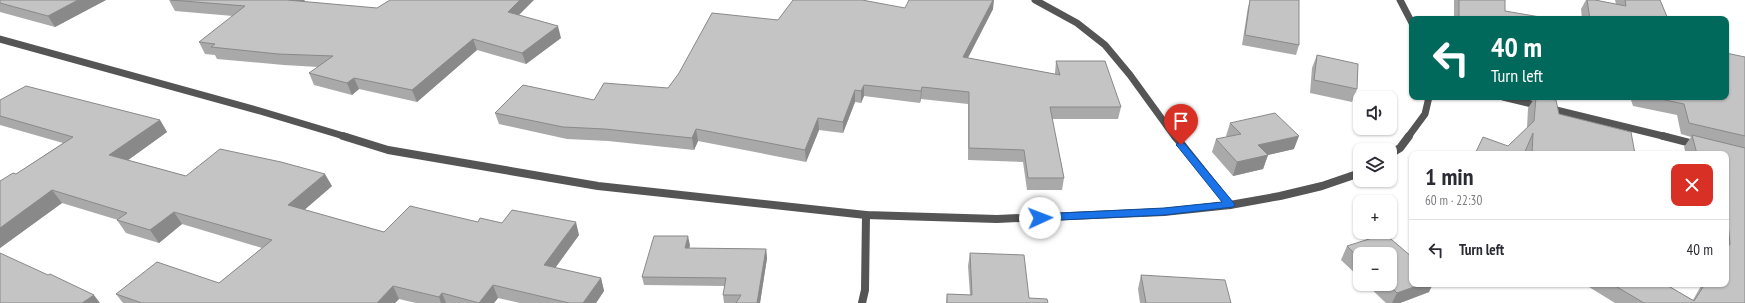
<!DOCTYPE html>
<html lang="en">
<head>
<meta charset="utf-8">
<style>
	body { margin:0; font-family:"PT Sans Narrow",sans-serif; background:#f2f2f3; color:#2b2b33; height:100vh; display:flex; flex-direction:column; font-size:15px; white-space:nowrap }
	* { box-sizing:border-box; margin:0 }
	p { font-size:13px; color:#7c7c81 }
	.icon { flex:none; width:22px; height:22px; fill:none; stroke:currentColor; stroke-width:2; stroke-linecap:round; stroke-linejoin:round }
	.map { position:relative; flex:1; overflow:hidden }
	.details { position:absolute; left:1409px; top:151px; width:320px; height:136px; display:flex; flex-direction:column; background:#fff; border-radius:8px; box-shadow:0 1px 3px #0004 }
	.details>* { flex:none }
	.guide { position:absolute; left:1409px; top:16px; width:320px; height:84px; border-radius:8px; box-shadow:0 1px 3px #0004; background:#00695c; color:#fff; overflow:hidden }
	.fabs { position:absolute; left:1353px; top:91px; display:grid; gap:8px }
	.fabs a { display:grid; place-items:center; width:44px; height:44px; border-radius:8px; background:#fff; box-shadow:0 1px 3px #0004; font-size:20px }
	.pin { position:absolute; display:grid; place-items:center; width:34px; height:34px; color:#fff; margin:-41px -17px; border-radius:50% 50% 50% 0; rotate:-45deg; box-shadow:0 0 4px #0007 }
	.pin .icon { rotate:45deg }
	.me { position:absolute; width:44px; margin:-22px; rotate:88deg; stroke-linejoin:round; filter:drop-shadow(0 0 3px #0008) }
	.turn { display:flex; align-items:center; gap:14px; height:84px; padding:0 16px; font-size:18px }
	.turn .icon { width:52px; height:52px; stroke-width:2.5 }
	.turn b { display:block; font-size:28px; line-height:34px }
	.round { display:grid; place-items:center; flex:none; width:42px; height:42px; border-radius:8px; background:#f2f2f3 }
	.head { display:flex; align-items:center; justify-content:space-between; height:68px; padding:0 16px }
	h1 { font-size:24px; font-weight:800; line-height:30px }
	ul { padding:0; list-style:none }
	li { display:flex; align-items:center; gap:12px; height:60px; padding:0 16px; border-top:1px solid #e1e1e2 }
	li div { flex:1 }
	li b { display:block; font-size:15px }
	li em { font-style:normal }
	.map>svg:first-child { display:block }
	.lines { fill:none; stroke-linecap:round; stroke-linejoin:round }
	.street-far1 { stroke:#555; stroke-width:7 }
	.street { stroke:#555; stroke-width:8 }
	.wall { fill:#a9a9a9 }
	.shaded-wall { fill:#898989 }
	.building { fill:#c4c4c4; stroke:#898989 }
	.route { fill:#1a73e8; stroke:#114b97 }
</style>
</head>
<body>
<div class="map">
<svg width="1745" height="303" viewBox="0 0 1745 303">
	<rect width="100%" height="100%" fill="#fff"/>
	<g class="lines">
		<g class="street-far1">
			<path d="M1035,0L1077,23L1105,45L1130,75L1175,137"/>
			<path d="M1400,0L1412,23"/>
			<path d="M0,39L260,111L347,137"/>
			<path d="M1503,97L1667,137"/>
			<path d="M1408,137L1425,114L1429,97"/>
		</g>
		<g class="street">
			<path d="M343,136L388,150L598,186L866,215L997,219L1164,212L1230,205L1280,196L1322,186L1360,173"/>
			<path d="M1175,136L1230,205"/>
			<path d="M1663,136L1698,145"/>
			<path d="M1390,154L1400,148L1409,136"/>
			<path d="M862,303L865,290L866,215"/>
		</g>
	</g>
	<g class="wall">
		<path d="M0,0H106L55,27L0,12Z"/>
		<path d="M169,0H305L303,2L377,8L519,15L561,38L526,64L477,50L417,102L359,89L352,95L314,85L309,73L318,67L284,65L217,59L215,55L205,54L199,42L233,16L175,11Z"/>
		<path d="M1250,0H1299V45L1296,55L1242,45L1248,7Z"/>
		<path d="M1454,0H1505V11L1540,19H1454Z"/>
		<path d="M1586,0H1595L1616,4L1615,0H1660L1668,19H1582L1581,9Z"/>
		<path d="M905,8L993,9L968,58L1055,74V73L1056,61L1121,107L1118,119H1052L1064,178L1062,190H1027L1023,162L968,160V104L921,99L920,103L864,96L861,103L855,102L843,133L819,130L806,162L698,141L694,150L608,141L567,139L499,124L495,113L594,100L668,88L778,20Z"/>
		<path d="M1317,55L1357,89L1352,102L1310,93L1312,68Z"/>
		<path d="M1745,57V303H1615L1589,287L1591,284H1665L1693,300L1702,284H1726V154H1686L1684,147L1691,137L1681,134L1677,115L1633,106L1630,97H1726Z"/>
		<path d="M1529,97H1550L1549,99L1559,114L1635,154H1525L1526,151L1508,146L1527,128L1528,108L1534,99L1529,98Z"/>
		<path d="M0,100L160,120L167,132L128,160L186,176L332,186L304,210L384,232L478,222L502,223L579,235L555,268L601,278L604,291L596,303H520L498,298L494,303H416L399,299L395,303H123L116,294L219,283L262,248L182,224L159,243L126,233L117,220H118L62,203L0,248V181L16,174L63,143L0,125Z"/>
		<path d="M1230,123L1294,149L1268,155L1263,169L1233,176L1212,152L1216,139L1227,137L1226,136Z"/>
		<path d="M690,245L689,248L766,249L767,258L760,303H724L723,295L725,286L644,285L642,277Z"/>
		<path d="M1347,246L1429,292L1400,303H1386L1366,284H1390L1360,254V278L1341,260Z"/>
		<path d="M970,253L1029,298L1048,303H946L947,294L970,295L968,266Z"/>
		<path d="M1141,275L1231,303H1140L1138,289Z"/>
	</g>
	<g class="shaded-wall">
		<path d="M78,0H106L55,27L48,16Z"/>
		<path d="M287,0H305L292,11Z"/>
		<path d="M520,0H534L511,23L508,12Z"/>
		<path d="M993,0H994L993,9L962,69L963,57Z"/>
		<path d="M558,26L561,38L526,64L522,53Z"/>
		<path d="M473,39L477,50L417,102L412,90Z"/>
		<path d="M354,78L359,89L352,95L347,83Z"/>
		<path d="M864,85V96L861,103V91Z"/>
		<path d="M922,87L921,99L920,103L921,91Z"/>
		<path d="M855,90V102L843,133V122Z"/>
		<path d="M818,118L819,130L806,162L805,150Z"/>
		<path d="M160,120L167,132L117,168L109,155Z"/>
		<path d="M696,129L698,141L694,150L692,138Z"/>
		<path d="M1299,136L1294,149L1254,158L1258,145Z"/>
		<path d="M1268,155L1263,169L1233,176L1237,162Z"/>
		<path d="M325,174L332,186L295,218L288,205Z"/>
		<path d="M52,190L62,203L0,248V228Z"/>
		<path d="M174,212L182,224L159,243L150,230Z"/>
		<path d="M576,222L579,235L548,278L544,265Z"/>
		<path d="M688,236L690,245L687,257L685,248Z"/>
		<path d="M766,249L767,258L760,303H757Z"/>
		<path d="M601,278L604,291L596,303H583Z"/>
		<path d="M1422,284H1433L1429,292L1400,303H1392L1397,293Z"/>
		<path d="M493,285L498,298L494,303H479Z"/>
		<path d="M393,286L399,299L395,303H377Z"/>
		<path d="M442,293L446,303H441L439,297Z"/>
		<path d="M94,295L100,303H82Z"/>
	</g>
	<g class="building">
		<path d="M0,0H78L48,16L0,3Z"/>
		<path d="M171,0H287L377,8L390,0H520L508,12L558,26L522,53L473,39L412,90L354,78L347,83L309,73L333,56L278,54L211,47L215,44L199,42L245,6Z"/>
		<path d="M793,0H862L905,8L909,0H993L963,57L1060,75L1056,61H1105L1121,107H1050L1064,178H1028L1024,150L969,148V92L922,87L921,91L864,85L861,91L855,90L843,122L818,118L805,150L696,129L692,138L605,129L563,127L495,113L523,85L594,100L604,83L668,88L679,73L712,13L778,20Z"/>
		<path d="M1250,0H1299V45L1245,35Z"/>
		<path d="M1459,0H1505V11L1540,17V19H1459Z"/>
		<path d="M1587,0H1595L1626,6L1625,0H1660L1668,19H1590Z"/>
		<path d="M1726,53L1745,57V136L1689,123L1684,104L1651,97H1726Z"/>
		<path d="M1317,55L1358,64L1357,89L1314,80Z"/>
		<path d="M26,86L160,120L109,155L186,176L220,149L281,162L325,174L288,205L384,232L410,206L478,222L480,218L502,223L512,210L576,222L544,265L601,278L583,303H569L493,285L479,303L442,293L439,297L393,286L377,303H142L116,294L157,262L219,283L272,240L174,212L150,230L117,220L127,213L52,190L0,228V181L13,173L16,174L73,137L0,116V100Z"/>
		<path d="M1536,97H1542L1556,100L1559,114L1631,132L1635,154H1579L1571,152L1570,154H1532L1533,133L1524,154H1475L1483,137L1508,146L1534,121Z"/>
		<path d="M1275,113L1299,136L1258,145L1268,155L1237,162L1216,139L1241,134L1230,123Z"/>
		<path d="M1692,135L1745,148V303H1644L1612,284H1665L1694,301L1705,284H1726V250L1730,244L1726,202V154H1697Z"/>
		<path d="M1385,234L1412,257V284H1422L1397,293L1388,284H1390V254H1360V259L1347,246Z"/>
		<path d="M654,236H688L685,248L766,249L757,303H736L741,295H723L726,278L642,277Z"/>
		<path d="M0,253L48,275L50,274L94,295L82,303H0Z"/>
		<path d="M970,253L1024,255L1029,298L1047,299L1048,303H947V294L972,295Z"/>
		<path d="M1141,275L1225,280L1231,303H1146Z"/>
	</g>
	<path class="route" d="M1181,142L1184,143L1233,202L1235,205L1233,207L1164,215L1040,221L1035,218L1040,214L1164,208L1222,202L1178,147L1176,145L1178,143Z"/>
</svg>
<div class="fabs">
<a><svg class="icon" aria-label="sound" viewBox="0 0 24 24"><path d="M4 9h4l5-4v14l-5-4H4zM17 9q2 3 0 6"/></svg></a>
<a><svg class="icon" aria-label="layers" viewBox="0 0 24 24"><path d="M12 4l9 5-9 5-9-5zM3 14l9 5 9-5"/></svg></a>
<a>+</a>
<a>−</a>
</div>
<div class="pin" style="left:1181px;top:145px;background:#d93025"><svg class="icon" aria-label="arrive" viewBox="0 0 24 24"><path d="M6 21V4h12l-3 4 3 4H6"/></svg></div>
<svg class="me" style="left:1040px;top:218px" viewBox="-20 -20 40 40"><circle r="19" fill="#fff"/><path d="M0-13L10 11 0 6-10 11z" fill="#1a73e8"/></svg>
<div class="guide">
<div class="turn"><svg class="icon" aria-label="left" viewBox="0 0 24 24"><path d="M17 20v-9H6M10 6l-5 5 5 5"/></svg><div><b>40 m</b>Turn left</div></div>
</div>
<section class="details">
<div class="head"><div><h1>1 min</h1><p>60 m · 22:30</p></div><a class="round" style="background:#d93025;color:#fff"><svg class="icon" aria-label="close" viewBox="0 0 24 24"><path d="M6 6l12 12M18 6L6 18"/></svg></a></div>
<ul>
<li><svg class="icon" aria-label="left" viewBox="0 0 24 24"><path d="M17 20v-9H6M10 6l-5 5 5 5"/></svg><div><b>Turn left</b></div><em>40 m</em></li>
</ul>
</section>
</div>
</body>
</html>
